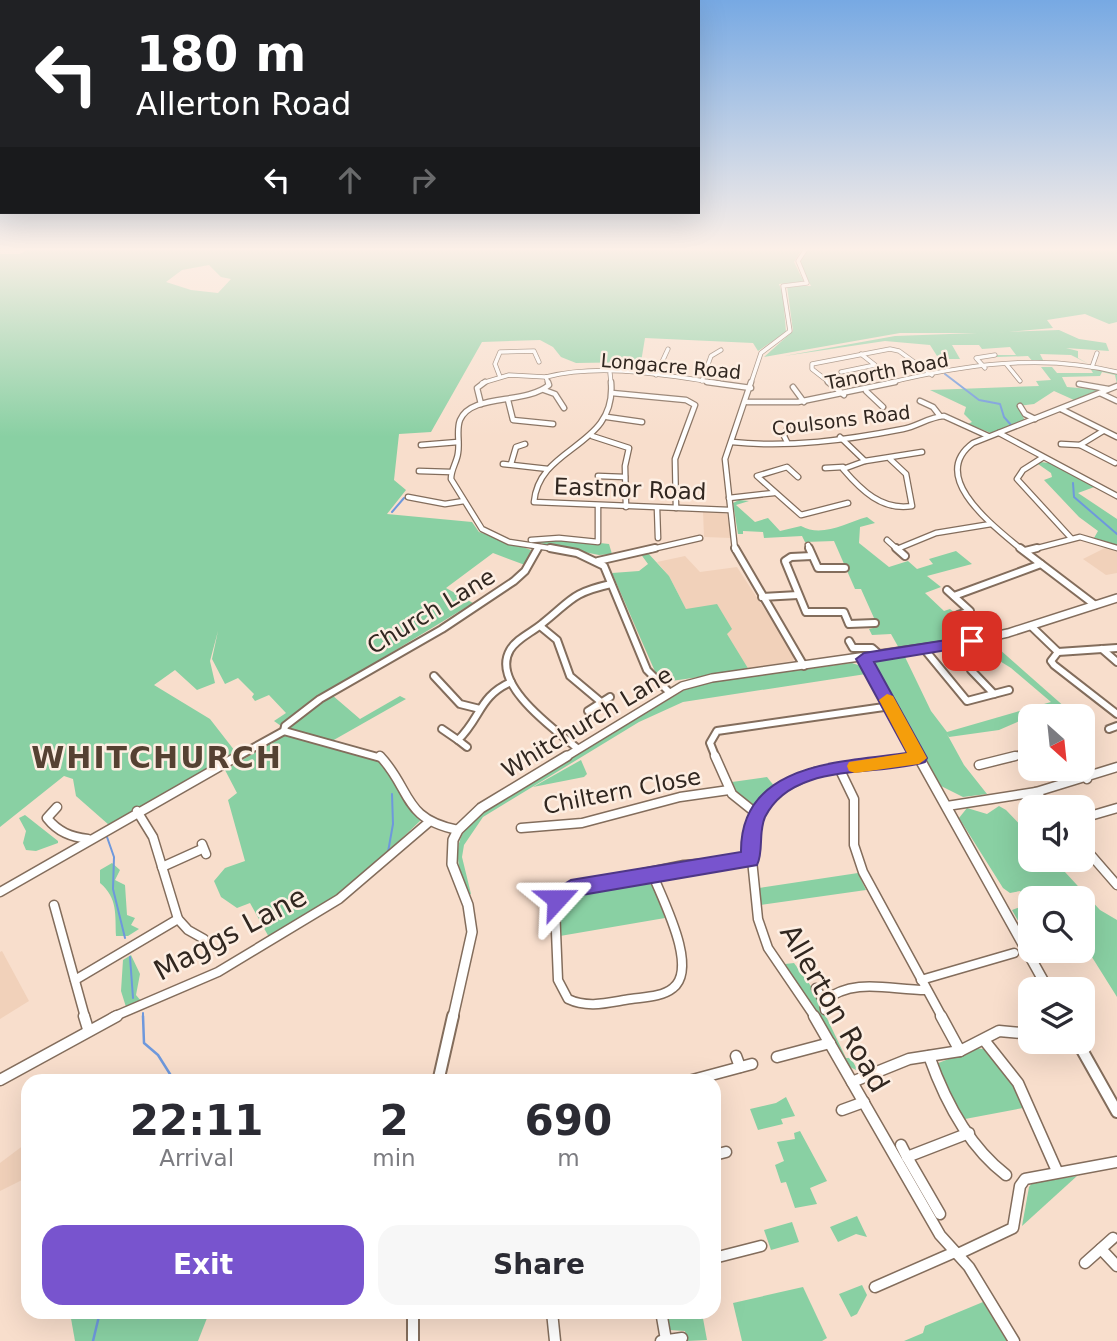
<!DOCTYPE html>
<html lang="en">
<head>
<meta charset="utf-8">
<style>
	body { margin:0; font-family:"DejaVu Sans",sans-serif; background:#f7f7f7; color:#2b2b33; height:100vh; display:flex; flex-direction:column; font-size:26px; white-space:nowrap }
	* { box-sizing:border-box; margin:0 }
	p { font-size:23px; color:#7c7c81 }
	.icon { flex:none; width:38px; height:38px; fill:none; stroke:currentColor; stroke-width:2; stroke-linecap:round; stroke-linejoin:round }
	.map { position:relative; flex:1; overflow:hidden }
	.details { position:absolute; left:21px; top:1074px; width:700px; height:245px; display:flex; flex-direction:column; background:#fff; border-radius:21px; box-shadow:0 7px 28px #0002 }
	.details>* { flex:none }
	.guide { position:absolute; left:0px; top:0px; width:700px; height:214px; box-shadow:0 7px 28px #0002; background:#202124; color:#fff; overflow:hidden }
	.needle { width:46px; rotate:153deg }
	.controls { position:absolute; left:1018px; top:704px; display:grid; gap:14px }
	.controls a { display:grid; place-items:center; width:77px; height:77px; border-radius:14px; background:#fff; box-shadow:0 7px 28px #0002; font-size:35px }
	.pin { position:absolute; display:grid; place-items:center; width:60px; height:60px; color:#fff; margin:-30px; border-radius:14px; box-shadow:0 4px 10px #0006 }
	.me { position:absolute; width:77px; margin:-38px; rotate:66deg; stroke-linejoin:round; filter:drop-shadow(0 0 5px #0008) }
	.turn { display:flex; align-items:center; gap:24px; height:147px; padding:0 21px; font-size:32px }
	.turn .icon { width:91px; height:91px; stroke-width:2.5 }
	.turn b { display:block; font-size:49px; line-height:60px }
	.lanes { display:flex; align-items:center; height:66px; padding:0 21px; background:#0003; justify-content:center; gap:35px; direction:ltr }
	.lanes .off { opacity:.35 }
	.eta { display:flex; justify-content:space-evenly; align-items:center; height:119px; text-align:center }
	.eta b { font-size:42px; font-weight:600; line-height:49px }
	.cta { display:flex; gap:14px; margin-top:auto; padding:14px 21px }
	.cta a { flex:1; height:80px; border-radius:21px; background:#7854ce; color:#fff; font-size:28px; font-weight:600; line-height:80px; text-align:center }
	.cta a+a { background:#f7f7f7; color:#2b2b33 }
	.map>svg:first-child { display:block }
	.built { fill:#f1d1ba }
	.green { fill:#89d0a3; fill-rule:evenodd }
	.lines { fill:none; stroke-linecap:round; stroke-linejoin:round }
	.stream-far1 { stroke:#6e98dc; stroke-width:2 }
	.stream { stroke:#6e98dc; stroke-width:2.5 }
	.minor-far4-casing { stroke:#836d5c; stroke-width:5 }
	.minor-far3-casing { stroke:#836d5c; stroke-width:7 }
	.minor-far2-casing { stroke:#836d5c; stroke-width:10 }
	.minor-far1-casing { stroke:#836d5c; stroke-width:11 }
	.minor-casing { stroke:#836d5c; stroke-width:13 }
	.tertiary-far2-casing { stroke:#836d5c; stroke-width:10 }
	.tertiary-far1-casing { stroke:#836d5c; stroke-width:12 }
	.tertiary-casing { stroke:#836d5c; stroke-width:14 }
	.minor-far4 { stroke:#fff; stroke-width:3.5 }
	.minor-far3 { stroke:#fff; stroke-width:4.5 }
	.minor-far2 { stroke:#fff; stroke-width:6 }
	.minor-far1 { stroke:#fff; stroke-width:8 }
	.minor { stroke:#fff; stroke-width:10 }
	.tertiary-far2 { stroke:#fff; stroke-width:7 }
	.tertiary-far1 { stroke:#fff; stroke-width:9 }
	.tertiary { stroke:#fff; stroke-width:10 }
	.route { fill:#7854ce; stroke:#4e3786; stroke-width:2 }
	.slow { fill:#f59e0b }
	.labels { text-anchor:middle; stroke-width:5; stroke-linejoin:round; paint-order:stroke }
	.far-street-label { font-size:19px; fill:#312720; stroke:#fdeee2 }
	.street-label { font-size:23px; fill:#312720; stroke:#fdeee2 }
	.near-street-label { font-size:28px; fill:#312720; stroke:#fdeee2 }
	.district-label { font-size:30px; font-weight:bold; letter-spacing:2px; fill:#554132; stroke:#fdeee2 }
</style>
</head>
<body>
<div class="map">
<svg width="1117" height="1341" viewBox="0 0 1117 1341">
	<rect width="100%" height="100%" fill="#f8decc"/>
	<g class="built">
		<path d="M703,511L727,514L732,538L704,537Z"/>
		<path d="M1107,547L1117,552V573L1106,575L1083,559Z"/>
		<path d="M685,556L700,572L737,567L795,656L793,661L664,682L657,676L630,616L686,609L669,576L657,562Z"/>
		<path d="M2,951L29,1001L0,1019V952Z"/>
		<path d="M28,1142V1177L0,1191V1163Z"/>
	</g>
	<g class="green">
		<path d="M28,249H802L794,262L804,282L779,284L783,295L786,332L758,351L753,343L645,338L641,362L576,363L561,357L553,347L540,340L482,342L431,432L399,434L394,480L406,490L387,514L472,522L479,532L531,550L525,565L493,553L446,588L473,603L325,693L281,726L274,721L286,713L269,695L255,701L252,697L254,694L238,678L225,684L212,659L218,631L210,661L215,683L197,690L175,670L154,685L210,719L238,755L109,825L76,796L73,779L64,776L0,827V254H20ZM209,265L221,277L231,279L218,293L191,290L166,282L182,270Z"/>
		<path d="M807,249H1117V322L1109,324L1085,314L1047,320L1053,328L997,333H900L764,357L793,331L787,286H811L799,262Z"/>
		<path d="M1059,330L1079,339L1106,343L1109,351L1066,348L1078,351V358L1089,364L1071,355L1040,354L1044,362L1034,363L1028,356L997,357L996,355H1016L1010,347L982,349L979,345H952L960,359H939L930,345L885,341L784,356L895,336Z"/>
		<path d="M1041,367H1052L1057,373H1093L1090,368L1115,373H1117V384L1115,375L1102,372L1100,376L1062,377L1067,387L1102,390L1074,400L1054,391L1034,404L1018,406L1025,421L991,433L968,424L972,422L964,414L966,407L930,390L1039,386L1036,381L1051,380Z"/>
		<path d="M1040,462L1049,463L1097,486L1078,493L1117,519V545L1094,538L1098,531L1079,517L1044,480L1052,477L1051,473L1038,464Z"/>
		<path d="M739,500L749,501L736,505L755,522L768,518L780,531L801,526C822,538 845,523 867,517L875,523L860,527L859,543L889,567L908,561L917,569L933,564L929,559L956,551L972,564L927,576L941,587L925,593L944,611L950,609L983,635L900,650L891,634L872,635L869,629L878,627L861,589H855L834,541L805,542L802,536L764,538L763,532L743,531V534H738L733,503Z"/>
		<path d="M555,538L609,544L612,554L599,555L530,541Z"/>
		<path d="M647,552L669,576L686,609L717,604L732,629L727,634L749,670L664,682L657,676L612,573L639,571L648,564L640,553Z"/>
		<path d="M990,641L1075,716L1060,711L1031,716L999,730L949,737L947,734L964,765L987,794L963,797L941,786L873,665L876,661L905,657L931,711L947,732L1051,702L1011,668L974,645Z"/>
		<path d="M852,663L861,666L866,674L683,702L639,722L483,817L464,845L462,857L471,894L468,895C455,860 450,840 480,812L688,688L716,681Z"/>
		<path d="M332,695L360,719L400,696L406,699L332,741L289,731L288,726Z"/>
		<path d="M285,735L362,752L385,763L421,820L346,892L270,939L250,903L237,908L221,897L214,881L225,868L245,861L228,800L237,793L225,770Z"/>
		<path d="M581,760L587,774L584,777L533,787Z"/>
		<path d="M767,777L775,787L757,805L750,807L736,793L732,782Z"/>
		<path d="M999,806L1006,810L1031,836V859H1053L1100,910L1117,920V997L1085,946L1088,943L1083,934V898H1031V933L1022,928L1012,910L1026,905L1030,900L1020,891L1010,893L1003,888L959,818L967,808L987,814Z"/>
		<path d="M25,815L58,841V843L36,851L26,850L23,843L26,831L19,818Z"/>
		<path d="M112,863L120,870L115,880L125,885L127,915L135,918L131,925L139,929L128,936H116C115,915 118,898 100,883V870Z"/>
		<path d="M858,873L866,890L761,905L759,888Z"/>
		<path d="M643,878L654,887L665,918L560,936L559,910L563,896L574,891Z"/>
		<path d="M131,955L140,974L136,995L141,1001L126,1007L121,991L123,960Z"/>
		<path d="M794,963L813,989L846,1058H851L858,1071L846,1065L785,964Z"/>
		<path d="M976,1048L989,1050L1006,1071L1025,1105L1023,1108L965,1119L952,1101L936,1064Z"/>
		<path d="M786,1097L795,1116L781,1119L783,1124L758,1130L750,1109L776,1103Z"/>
		<path d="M800,1131L827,1181L810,1188L817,1204L795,1208L786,1182L781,1183L775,1165L784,1161L777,1142L795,1139L794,1133Z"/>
		<path d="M1077,1176L1022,1226L1029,1187L1032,1183Z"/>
		<path d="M857,1216L867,1237L856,1234L838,1242L830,1227Z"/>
		<path d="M792,1222L799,1242L771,1250L764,1230Z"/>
		<path d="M862,1285L867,1295L857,1314L851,1317L839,1294Z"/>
		<path d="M803,1287L827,1338L822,1341H742L733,1303Z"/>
		<path d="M983,1302L1007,1341H904L923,1333L925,1326Z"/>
		<path d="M70,1313V1312L209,1313L198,1341H75Z"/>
		<path d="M665,1313H702L707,1340L687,1341L685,1331L670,1330Z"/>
	</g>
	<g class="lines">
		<g class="stream-far1">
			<path d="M945,374L979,400L1000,404L1004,417L1011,425"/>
			<path d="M1073,483L1074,497L1117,534"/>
			<path d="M392,512L404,498"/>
			<path d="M107,837L114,857L113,889L125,938"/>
			<path d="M388,852L393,824L392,794"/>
			<path d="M130,957L133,998"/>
			<path d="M143,1013V1017"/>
		</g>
		<g class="stream">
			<path d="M143,1016L144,1043L158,1055L175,1082"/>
			<path d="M93,1341L100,1312"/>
		</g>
		<defs>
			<g id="minor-far4">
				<path d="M1007,365L1020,381"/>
				<path d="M1092,367L1097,353"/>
				<path d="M985,368L976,358L995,355"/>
				<path d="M841,372L875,365L861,354"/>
				<path d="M610,373L611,383"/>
				<path d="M656,375L668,349"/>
				<path d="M500,377L495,364L500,352L534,351L539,362"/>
				<path d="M546,377L548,383"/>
				<path d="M546,377C602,363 663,375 719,383"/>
				<path d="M702,381L711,356L721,350"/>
				<path d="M482,383L509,375L546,377"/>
				<path d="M751,383L761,353L790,331L783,286L807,283L798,261L806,249"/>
				<path d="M830,383L812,369V364L890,349L899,351L932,375"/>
				<path d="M888,383C962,365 1042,353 1117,372"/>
			</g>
			<g id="minor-far3">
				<path d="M548,382L549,385C525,405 471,393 460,420C456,430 460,442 458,453C457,462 451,469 451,479L482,529L509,542L562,550"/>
				<path d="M611,382C617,448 539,445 534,502L729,510"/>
				<path d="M707,382L751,388"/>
				<path d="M828,382L844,395"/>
				<path d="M1079,384L1108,389"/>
				<path d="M793,387L804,402"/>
				<path d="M544,390L555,394L564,408"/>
				<path d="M866,391L883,407"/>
				<path d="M612,393L686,400L695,405L675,459L676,508"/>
				<path d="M1100,393L1117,401"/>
				<path d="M508,400L513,420L553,424"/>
				<path d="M920,401L933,407L940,416"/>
				<path d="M747,402H798L895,382"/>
				<path d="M481,404L477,388L485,382"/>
				<path d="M1020,406L1025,414L1035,419"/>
				<path d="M1061,409L1117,437"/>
				<path d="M607,417L642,422"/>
				<path d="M1103,431L1080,445L1115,463"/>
				<path d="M999,433L1117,496"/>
				<path d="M592,436L629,448L625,466L626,507"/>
				<path d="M840,437L865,461L922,452"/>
				<path d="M732,442C789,448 847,440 903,429C918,426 929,417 944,416L988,436"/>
				<path d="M787,442L784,436L788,426"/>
				<path d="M1061,444L1080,445"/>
				<path d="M421,445L458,442"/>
				<path d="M1042,458L1023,470L1017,479L1071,538"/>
				<path d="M865,461L843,469C861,490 882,511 912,506L906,474L890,459"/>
				<path d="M503,464L548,469"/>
				<path d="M511,464L516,447L525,444"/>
				<path d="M825,468L843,467"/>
				<path d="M419,471L451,472"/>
				<path d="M598,476L625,477"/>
				<path d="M798,477L787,467L757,476L801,515L848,503"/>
				<path d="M408,497L445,504L464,501"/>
				<path d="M729,498L774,493"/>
				<path d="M657,508L658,538"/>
				<path d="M531,540L559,538L598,542V506"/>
				<path d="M887,540L898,550"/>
				<path d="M808,545L810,550"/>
				<path d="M897,549L936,533L991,524"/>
				<path d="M537,550L539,547"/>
				<path d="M648,550L700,538"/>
				<path d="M735,550L725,459L751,382"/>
				<path d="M1022,550C995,527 927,477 973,443L1117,386"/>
				<path d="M1030,550L1080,537L1117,548"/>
			</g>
			<g id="minor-far2">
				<path d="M550,548L577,553L604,566L647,670L669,692"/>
				<path d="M735,548L804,666"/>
				<path d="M809,548L818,568H845"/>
				<path d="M896,548L905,556"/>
				<path d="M1020,548L1095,605"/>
				<path d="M1025,551L1037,548"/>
				<path d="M812,556L791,557L785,561L806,612H844L849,624L875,623"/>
				<path d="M598,561L655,548"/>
				<path d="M947,590L970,611L958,615"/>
				<path d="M954,596L1041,564"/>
				<path d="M762,597L798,595"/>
				<path d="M540,626L557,640L570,676L601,702"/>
				<path d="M1031,626L1058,652L1117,648"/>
				<path d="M849,641L853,648H872L881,656"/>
				<path d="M1102,649L1117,662"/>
				<path d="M925,650L967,701L1009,690"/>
				<path d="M1058,652L1051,661L1054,665L1117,714"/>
				<path d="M971,670L994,694"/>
				<path d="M434,676L460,704L480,709"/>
				<path d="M588,711L610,697"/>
				<path d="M442,729L458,740"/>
				<path d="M1109,729L1117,726"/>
				<path d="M284,731L285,726L320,699L442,629L514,581L525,571L538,548"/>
				<path d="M284,731L381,758"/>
				<path d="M467,747L458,740C481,718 479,696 511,682"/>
				<path d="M577,748C554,729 490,684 510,650C517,638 533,632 543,623C572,600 571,593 611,584"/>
				<path d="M235,758L284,731"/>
				<path d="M716,758L710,743L717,731L891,706"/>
				<path d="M1008,758L1031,752"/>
			</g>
			<g id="minor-far1">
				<path d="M380,756C412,790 402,819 458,830"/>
				<path d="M715,756L732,794L757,814"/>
				<path d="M979,765L1015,756"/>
				<path d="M839,768L854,799V845L863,872L942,1017"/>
				<path d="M1078,768L1087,779"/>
				<path d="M1036,792L1049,807"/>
				<path d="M947,806L1036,792L1117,767"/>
				<path d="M57,807L47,818C58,832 71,837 88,839"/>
				<path d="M1083,818L1117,808"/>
				<path d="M521,828L582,823L680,797L729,790"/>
				<path d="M202,844L206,854"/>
				<path d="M1083,846L1117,885"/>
				<path d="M162,867L202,849"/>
				<path d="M652,873C662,899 699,968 673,988C662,997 645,997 631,999C610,1002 589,1009 568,999L558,980L555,907L557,899L571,888L684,865L750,860"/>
				<path d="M0,892L238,756"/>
				<path d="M54,905L85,1017"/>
				<path d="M178,919L188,930L204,939"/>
				<path d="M75,980L178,919L153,837L137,811"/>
				<path d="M921,980L1014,953"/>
				<path d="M816,988L824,1001L825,1010"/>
				<path d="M824,1001C854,977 890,990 926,990"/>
				<path d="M113,1017L218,972L339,899L429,822"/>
				<path d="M815,1017L768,948L758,919L750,840L757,814L780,789L815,772L919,758"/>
			</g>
			<g id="minor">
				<path d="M84,1016L88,1029"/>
				<path d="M814,1016L940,1235L969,1267L1014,1341"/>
				<path d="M941,1016L960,1051"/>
				<path d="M984,1040L1018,1083L1057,1171"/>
				<path d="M736,1056L740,1067"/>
				<path d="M929,1056C945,1101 968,1146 1006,1175"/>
				<path d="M777,1057L830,1043"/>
				<path d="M0,1080L117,1016"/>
				<path d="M685,1082L752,1064"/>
				<path d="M852,1082L909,1059L960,1051L999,1031L1031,1034"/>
				<path d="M842,1110L864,1102"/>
				<path d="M901,1145L907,1157"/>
				<path d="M714,1155L726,1152"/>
				<path d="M940,1214L907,1157L969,1133"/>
				<path d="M1101,1249L1117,1266"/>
				<path d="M958,1254L1013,1228L1020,1186L1025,1179L1117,1162"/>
				<path d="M714,1258L761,1246"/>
				<path d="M1085,1263L1113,1238"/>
				<path d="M875,1287L955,1252"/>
				<path d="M552,1312L555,1341"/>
				<path d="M662,1317L666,1340"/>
				<path d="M661,1341L682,1338"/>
			</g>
			<g id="tertiary-far2">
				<path d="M864,659L919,758"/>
				<path d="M564,758L682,686L712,678L972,641L1008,633L1117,598"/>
			</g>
			<g id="tertiary-far1">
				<path d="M918,756L1048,989"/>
				<path d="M453,1017L472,932L468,905L452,864L453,840L458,830L481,808L567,756"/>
			</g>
			<g id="tertiary">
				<path d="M1077,1041L1117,1112"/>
				<path d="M438,1082L453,1016"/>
				<path d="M413,1312V1341"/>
			</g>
		</defs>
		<use href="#minor-far4" class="minor-far4-casing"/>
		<use href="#minor-far3" class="minor-far3-casing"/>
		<use href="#minor-far2" class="minor-far2-casing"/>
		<use href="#minor-far1" class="minor-far1-casing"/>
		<use href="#minor" class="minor-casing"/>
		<use href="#tertiary-far2" class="tertiary-far2-casing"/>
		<use href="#tertiary-far1" class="tertiary-far1-casing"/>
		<use href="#tertiary" class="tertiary-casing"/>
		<use href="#minor-far4" class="minor-far4"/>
		<use href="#minor-far3" class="minor-far3"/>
		<use href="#minor-far2" class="minor-far2"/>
		<use href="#minor-far1" class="minor-far1"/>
		<use href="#minor" class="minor"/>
		<use href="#tertiary-far2" class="tertiary-far2"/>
		<use href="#tertiary-far1" class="tertiary-far1"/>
		<use href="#tertiary" class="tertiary"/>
	</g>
	<linearGradient id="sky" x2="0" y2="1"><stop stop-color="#77a9e3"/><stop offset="0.57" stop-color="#fcf0e8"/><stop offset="1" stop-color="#fcf0e8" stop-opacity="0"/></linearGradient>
	<rect width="1117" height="437" fill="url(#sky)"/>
	<path class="route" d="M972,636L978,638V645L874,662L927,758L925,762C876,777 793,761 765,817C758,833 764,851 757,865L576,896L564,905H550L548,899L550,893L571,880L741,852C740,762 842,762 907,753L856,659L864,653Z"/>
	<path class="slow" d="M887,694L893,696L927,758L919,764L855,773L849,771L847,766L849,762L907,753L879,700Z"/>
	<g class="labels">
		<g class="far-street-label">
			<text transform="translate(671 366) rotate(5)" y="7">Longacre Road</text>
			<text transform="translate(887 371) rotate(-11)" y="7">Tanorth Road</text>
			<text transform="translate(841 420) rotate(-7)" y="7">Coulsons Road</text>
		</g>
		<g class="street-label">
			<text transform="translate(630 489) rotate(2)" y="8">Eastnor Road</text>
			<text transform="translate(431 611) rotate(-31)" y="8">Church Lane</text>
			<text transform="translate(587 722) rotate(-31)" y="8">Whitchurch Lane</text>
			<text transform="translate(622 791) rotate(-11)" y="8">Chiltern Close</text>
		</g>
		<g class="near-street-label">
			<text transform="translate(230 933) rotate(-28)" y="10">Maggs Lane</text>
			<text transform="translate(835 1008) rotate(60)" y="10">Allerton Road</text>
		</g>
		<g class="district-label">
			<text x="157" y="768">WHITCHURCH</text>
		</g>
	</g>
</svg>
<div class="controls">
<a><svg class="needle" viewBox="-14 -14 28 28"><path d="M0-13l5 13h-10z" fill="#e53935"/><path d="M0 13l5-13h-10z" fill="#7c7c81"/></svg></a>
<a><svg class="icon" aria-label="sound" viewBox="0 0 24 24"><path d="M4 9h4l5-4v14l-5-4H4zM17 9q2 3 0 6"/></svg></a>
<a><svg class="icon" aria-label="search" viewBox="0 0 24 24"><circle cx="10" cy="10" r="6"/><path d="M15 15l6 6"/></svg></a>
<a><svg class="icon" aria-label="layers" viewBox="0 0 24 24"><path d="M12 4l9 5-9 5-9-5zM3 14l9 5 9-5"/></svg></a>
</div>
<div class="pin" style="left:972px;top:641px;background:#d93025"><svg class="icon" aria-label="arrive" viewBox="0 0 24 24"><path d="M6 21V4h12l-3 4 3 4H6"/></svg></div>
<svg class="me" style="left:557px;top:899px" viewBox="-20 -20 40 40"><path d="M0-17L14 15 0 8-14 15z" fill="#7854ce" stroke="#fff" stroke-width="4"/></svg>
<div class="guide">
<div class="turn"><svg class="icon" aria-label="left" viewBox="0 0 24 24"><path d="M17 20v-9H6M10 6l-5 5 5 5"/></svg><div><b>180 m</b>Allerton Road</div></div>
<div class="lanes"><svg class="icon" aria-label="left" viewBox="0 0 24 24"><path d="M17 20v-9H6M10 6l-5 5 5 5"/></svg><svg class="icon off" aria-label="ahead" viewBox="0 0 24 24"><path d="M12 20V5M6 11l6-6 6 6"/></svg><svg class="icon off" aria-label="right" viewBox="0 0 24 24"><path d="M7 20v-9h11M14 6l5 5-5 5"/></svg></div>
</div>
<section class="details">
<div class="eta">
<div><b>22:11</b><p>Arrival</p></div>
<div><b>2</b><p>min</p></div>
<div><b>690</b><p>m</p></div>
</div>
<div class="cta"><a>Exit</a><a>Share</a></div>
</section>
</div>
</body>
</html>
